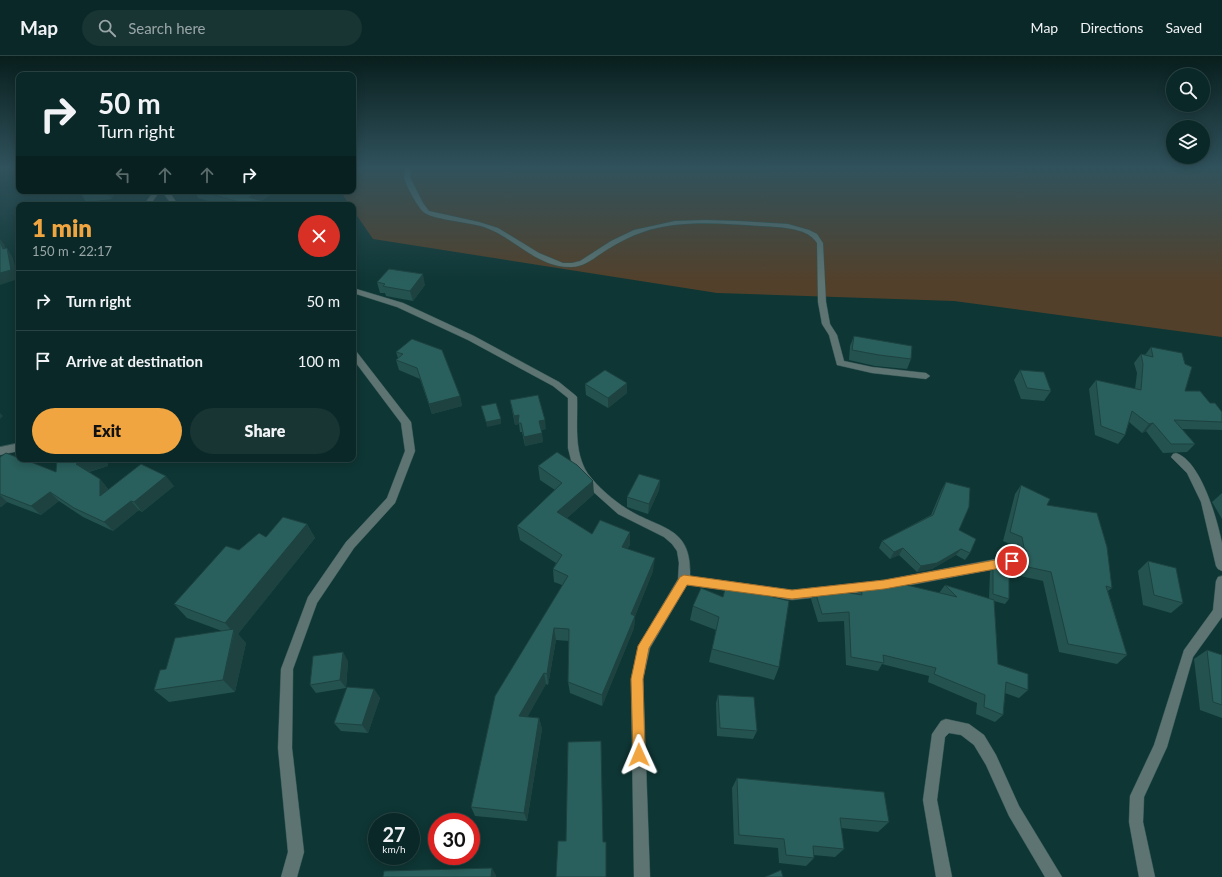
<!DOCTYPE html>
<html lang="en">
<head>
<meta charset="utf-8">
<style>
	body { margin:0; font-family:Lato,sans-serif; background:#183433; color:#f1f3f6; height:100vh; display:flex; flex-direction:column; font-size:15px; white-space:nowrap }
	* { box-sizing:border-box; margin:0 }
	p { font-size:13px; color:#99a6a7 }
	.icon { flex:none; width:22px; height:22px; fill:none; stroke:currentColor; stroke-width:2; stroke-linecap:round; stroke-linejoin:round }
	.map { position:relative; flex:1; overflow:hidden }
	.side { position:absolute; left:16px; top:146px; width:340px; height:260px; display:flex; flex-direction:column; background:#0a2827; border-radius:8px; box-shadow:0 2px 10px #0003,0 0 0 1px #2a4444 }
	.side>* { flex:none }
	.hud { position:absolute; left:16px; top:16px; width:340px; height:122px; border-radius:8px; box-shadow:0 2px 10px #0003,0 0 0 1px #2a4444; background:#0a2827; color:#f1f3f6; overflow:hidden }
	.fabs { position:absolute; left:1166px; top:12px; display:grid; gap:8px }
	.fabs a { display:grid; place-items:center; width:44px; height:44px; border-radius:50%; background:#0a2827; box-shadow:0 2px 10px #0003,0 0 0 1px #2a4444; font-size:20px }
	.speed { position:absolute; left:368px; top:757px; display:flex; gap:8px; font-size:20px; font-weight:700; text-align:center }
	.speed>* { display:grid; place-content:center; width:52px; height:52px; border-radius:50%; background:#0a2827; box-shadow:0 2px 10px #0003,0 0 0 1px #2a4444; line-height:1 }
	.speed small { font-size:10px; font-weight:400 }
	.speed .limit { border:6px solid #d22; background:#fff; color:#111 }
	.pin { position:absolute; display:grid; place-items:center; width:34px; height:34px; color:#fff; margin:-17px; border:2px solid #fff; border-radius:50%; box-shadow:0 1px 4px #0007 }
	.me { position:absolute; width:44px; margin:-22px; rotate:359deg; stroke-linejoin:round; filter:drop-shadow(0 0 3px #0008) }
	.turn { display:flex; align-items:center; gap:14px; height:84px; padding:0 16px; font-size:18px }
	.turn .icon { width:52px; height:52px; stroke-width:2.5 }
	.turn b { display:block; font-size:28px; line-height:34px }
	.lanes { display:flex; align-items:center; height:38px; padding:0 16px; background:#0003; justify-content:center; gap:20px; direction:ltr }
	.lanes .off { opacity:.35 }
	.round { display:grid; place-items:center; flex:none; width:42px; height:42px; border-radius:21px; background:#183433 }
	.summary { display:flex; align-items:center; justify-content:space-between; height:68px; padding:0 16px }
	h1 { font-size:24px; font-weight:800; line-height:30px; color:#f1a540 }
	.primary-button { display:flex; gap:8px; margin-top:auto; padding:8px 16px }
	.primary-button a { flex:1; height:46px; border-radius:24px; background:#f1a540; color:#111; font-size:16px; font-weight:800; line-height:46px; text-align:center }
	.primary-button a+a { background:#183433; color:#f1f3f6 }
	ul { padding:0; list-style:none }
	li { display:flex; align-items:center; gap:12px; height:60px; padding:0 16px; border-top:1px solid #2a4444 }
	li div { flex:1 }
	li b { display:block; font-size:15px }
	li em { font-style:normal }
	header { display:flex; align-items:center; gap:24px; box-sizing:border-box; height:56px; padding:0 20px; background:#0a2827; border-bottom:1px solid #2a4444 }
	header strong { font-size:19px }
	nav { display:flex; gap:22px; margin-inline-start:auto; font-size:14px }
	.search { width:280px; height:36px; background:#183433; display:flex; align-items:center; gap:10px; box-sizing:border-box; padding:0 14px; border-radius:22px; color:#99a6a7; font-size:15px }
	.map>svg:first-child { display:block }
	.green { fill:#53402a }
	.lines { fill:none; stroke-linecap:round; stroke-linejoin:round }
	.minor-casing { stroke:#305553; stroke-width:1 }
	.minor { fill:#5e7472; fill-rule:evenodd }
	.wall { fill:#23524f }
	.shaded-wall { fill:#1d4240 }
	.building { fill:#295f5c; stroke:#1d4240 }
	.route { fill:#f1a540; stroke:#9d6b2a }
</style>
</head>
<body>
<header>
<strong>Map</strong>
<div class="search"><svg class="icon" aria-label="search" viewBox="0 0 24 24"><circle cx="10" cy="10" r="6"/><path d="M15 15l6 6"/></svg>Search here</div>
<nav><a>Map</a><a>Directions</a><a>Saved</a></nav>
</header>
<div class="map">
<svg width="1222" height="821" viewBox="0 0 1222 821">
	<rect width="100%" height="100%" fill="#0e3634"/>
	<path class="green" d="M353,112H1222V281L954,245L717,237L373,183L353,154V149H350L340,135H353Z"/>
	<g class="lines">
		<defs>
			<g id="minor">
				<path d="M405,112H411L410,121L423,147L429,155L479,166L498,172L539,197L563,207H572L580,205L611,185L634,174L675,165L706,164L738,165L788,168L809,174L817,178L823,187L826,246L830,268L837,279L844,305L872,311L926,317L930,320L926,323L872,317L837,309L829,279L822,268L818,246L817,187C813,181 807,177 800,175C788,171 774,171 761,170C723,168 681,163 643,176C631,180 619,186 608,193C596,200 586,211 571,211C537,212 514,181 484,171C469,166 436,164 425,157C419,154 405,128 404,121C404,118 405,115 405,112Z"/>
				<path d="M154,135H160L150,149H144Z"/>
				<path d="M162,135H169L178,149H172Z"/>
				<path d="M353,232L403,247L474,280L559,326L575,339L577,341C578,367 573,395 588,418C598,431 613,444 627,453C661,474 692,470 690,520L792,534L884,524L1012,500L1016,502L1018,505L1016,508L1012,510L884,534L792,544L687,529L650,592L643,623L650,821H634L631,623L638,590L678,523L679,507L677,495L672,488L664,481L618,458L580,424L573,412L568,392V342L553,330L468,284L397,251L353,237Z"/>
				<path d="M353,294L356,295L411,366L415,395L395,447L354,492L317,547L293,613L292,692L304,796L297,821H281L288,796L278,692L281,613L308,541L346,486L387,442L405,395L401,367L353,303Z"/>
				<path d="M19,387V395L0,399V391Z"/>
				<path d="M1176,397C1201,405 1217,463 1222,487C1222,495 1222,506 1222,515L1218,513L1216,510L1201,446L1187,417L1171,401L1173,398Z"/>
				<path d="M1222,520V561L1193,601L1167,691L1144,741L1143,766L1155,821H1139L1129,766L1130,740L1154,689L1184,594L1213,554L1216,525L1218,521Z"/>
				<path d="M946,663L969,668L984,679L996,699L1019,750L1062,821H1045L1009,760L986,709L974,689L961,679L949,677L945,681L937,744L952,821H936L923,744L932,678L941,665Z"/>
			</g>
		</defs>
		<use href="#minor" class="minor-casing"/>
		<use href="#minor" class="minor"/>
	</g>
	<g class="wall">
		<path d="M81,135H117L111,143L86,146L80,136Z"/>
		<path d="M195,135L273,137L261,145L275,149H223L198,142Z"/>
		<path d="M377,226L425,229L413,245L386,240L385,237H380Z"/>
		<path d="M854,280L911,303L907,313L875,310L849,304L850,290Z"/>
		<path d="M412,283L460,340L462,350L432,358L420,323L399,314L396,304L398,302L396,296Z"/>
		<path d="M1151,291L1185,335L1222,366V374L1182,373L1195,388L1187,396L1163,397L1146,375L1142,377L1129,366L1125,379L1118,388L1095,379L1089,333L1096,324L1135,333L1137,317L1134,307L1141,298L1145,299Z"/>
		<path d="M1020,314L1051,335L1044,345L1021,343L1014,324Z"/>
		<path d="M627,327V337L608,352L586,339L585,328Z"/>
		<path d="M510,344L546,373L541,374L543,386L525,390L522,376H520L519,368L515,369Z"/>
		<path d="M0,401L56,416L108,410L89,416L100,423L108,433V434L174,430L142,456L139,454L113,475L83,461L59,445L41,459L7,446L1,451L0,450Z"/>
		<path d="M538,410L594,438L567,462L592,478L630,489L627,493L653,515L635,560L634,572L602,650L570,637L568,626L569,585L556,584L548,629L546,628L527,661L539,662L542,673L527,765L475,760L471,751L562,529L554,526L553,513L556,507L520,484L517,470L555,434L540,424Z"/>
		<path d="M660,424L659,434L648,458L627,451V441Z"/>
		<path d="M946,426L959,474L970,497L965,504L956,499L932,513L917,516L899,499L890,503L879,492L882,485L931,459L942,433Z"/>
		<path d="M1021,429L1047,449L1112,532L1108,535L1127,599L1117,608L1059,596L1043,525L1020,520L1018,508L1019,504L1017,501L1015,490L1003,485L1015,438Z"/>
		<path d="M1222,437V463L1212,446Z"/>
		<path d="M307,468L315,482L238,578L246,587L235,636L169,646L154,634L166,613L222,575L187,562L174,548L239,494L266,481Z"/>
		<path d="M1148,505L1183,547L1171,557L1143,549L1138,515Z"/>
		<path d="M993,511L1009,543L1005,548L994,545L998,608L1028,634L1019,642L1005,637L1003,659L995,666L976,658L977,647L928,626L929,620L882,608L878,615L846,609L844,565L818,566L811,543L815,535L857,538L861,530L881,533L884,527L939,537L945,529L989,543L990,516Z"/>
		<path d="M701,532L779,611L774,624L709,606L716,574L690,564L693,550Z"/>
		<path d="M1207,594L1222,599V662L1200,654L1194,603Z"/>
		<path d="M348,605L346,632L316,637L310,629Z"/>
		<path d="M374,633L380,642L368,677L341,675L334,667Z"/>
		<path d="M718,639L757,675L753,683L717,680L716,647Z"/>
		<path d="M737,722L889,766L878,776L841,772L844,793L835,801L813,799L814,802L806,810L779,807L778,792L734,788L732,732Z"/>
	</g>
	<g class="shaded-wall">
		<path d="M106,135H117L111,143Z"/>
		<path d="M259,135H272L273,137L254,149L249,141Z"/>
		<path d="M0,183L4,188L8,198L7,192L13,202L18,223L0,229V217L3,193L0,186Z"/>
		<path d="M423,218L425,229L413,245L410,235Z"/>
		<path d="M627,327V337L608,352V342Z"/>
		<path d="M460,340L462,350L432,358L429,348Z"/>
		<path d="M0,357L3,360L0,363Z"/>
		<path d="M519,359V368L515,369L514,360Z"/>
		<path d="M501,363V368L487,371L486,366Z"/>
		<path d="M545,364L546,373L540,374L539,365Z"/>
		<path d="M1153,367L1146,375L1142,377L1149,368Z"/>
		<path d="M542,377L543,386L525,390L524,381Z"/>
		<path d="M92,403H108V410L84,417L76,408Z"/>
		<path d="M166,420L174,430L142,456L134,446Z"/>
		<path d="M100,423L108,433L109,449L100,440Z"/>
		<path d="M660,424L659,434L648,458L649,448Z"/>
		<path d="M593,425L594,438L558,470L557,456Z"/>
		<path d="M50,436L59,445L41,459L31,450Z"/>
		<path d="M0,439L7,446L1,451L0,450Z"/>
		<path d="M131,445L139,454L113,475L104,466Z"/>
		<path d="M307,468L315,482L238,578L246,587L235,636L223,624L234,577L225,567Z"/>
		<path d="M630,476V489L621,504L622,491Z"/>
		<path d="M903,492L899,499L890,503L894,496Z"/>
		<path d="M961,493L956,499L932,513L917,516L921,510Z"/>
		<path d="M655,502L653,515L635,560L634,572L602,650V639L631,558Z"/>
		<path d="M554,572L556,584L548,629L547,618Z"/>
		<path d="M343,596L348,605L346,632L340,624Z"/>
		<path d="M544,617L546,628L522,671L519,660Z"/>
		<path d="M374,633L380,642L368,677L362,669Z"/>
		<path d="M539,662L542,673L527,765L524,757Z"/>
		<path d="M492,812L496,819V821H491Z"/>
	</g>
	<g class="building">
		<path d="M81,135H94L80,136Z"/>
		<path d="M200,135H259L249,141L275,149H233L239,146Z"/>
		<path d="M0,186L3,193L7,192L11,214L0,217Z"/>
		<path d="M389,213L423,218L410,235L387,231L383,230L385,228L377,226Z"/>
		<path d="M854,280L912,290L911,303L879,299L852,294Z"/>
		<path d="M412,283L442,294L460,340L429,348L417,312L396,304L403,298L396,296Z"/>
		<path d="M1151,291L1182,297L1185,308L1192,311L1185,335H1200L1210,347H1215L1222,356V366L1174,364L1195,388H1171L1153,367L1149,368L1132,355L1125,379L1101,370L1096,324L1141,334L1143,308L1141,298L1153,301Z"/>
		<path d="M605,314L627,327L608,342L585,328Z"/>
		<path d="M1020,314L1044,316L1051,335L1027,332Z"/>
		<path d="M538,339L545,364L539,365L542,377L524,381L521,367H518L519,359L514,360L510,344Z"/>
		<path d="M496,347L501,363L486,366L481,350Z"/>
		<path d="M557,396L577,409L593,425L557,456L592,478L600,464L630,476L622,491L655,502L631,558L635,560L602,639L568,626L569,573L554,572L547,618L544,617L519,660L539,662L524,757L471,751L495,640L568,520L553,513L562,499L517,470L562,427L538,410Z"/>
		<path d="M6,397L19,402V403H23L56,416L57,403H92L76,408L100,423V440L141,408L166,420L134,446L131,445L104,466L74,452L50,436L31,450L0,438V401Z"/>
		<path d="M639,418L660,424L649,448L627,441Z"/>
		<path d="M946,426L970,432L969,451L959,474L976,483L970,497L961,493L937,507L921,510L903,492L894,496L882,485L933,459Z"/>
		<path d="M1021,429L1050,443L1047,449L1097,457L1107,491L1112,532L1106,530L1127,599L1068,588L1051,516L1028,511L1025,498L1027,495L1024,492L1022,481L1010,476Z"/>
		<path d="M283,461L307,468L225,567L174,548L226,490L239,494L259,477L266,481Z"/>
		<path d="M1148,505L1176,512L1183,547L1154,539Z"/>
		<path d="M993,511L1009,514V543L993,538Z"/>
		<path d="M894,526L957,541L945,529L994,544L998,608L1028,618V634L1006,626L1003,659L984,651L985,639L934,618L936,612L883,599L884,607L851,601L849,556L822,558L815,535L832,534L862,539L861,530L884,533V527Z"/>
		<path d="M726,529L789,545L779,611L712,593L719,561L693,550L701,532L723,541Z"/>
		<path d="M234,573L223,624L154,634L160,614L166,613L175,582Z"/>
		<path d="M1207,594L1222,599V649L1213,646Z"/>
		<path d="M343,596L340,624L310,629L313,600Z"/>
		<path d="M347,631L374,633L362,669L334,667Z"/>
		<path d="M718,639L754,641L757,675L720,672Z"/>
		<path d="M601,685L603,786H606V821H556L558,785H566L568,686Z"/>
		<path d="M737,722L884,736L889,766L840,762L844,793L813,790L814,802L786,799L784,783L739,779Z"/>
		<path d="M492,812L491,821H383L384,815Z"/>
		<path d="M781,814L783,821H765Z"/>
	</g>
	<linearGradient id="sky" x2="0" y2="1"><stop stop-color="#081e1d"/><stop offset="0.49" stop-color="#30525c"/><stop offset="1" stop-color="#30525c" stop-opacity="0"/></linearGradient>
	<rect width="1222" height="227" fill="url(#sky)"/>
	<path class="route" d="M1012,501L1016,502L1017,505L1016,508L1012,510L884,533L792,543L687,529L649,592L643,623L645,699L643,703L639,705L635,703L633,699L631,623L638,590L680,521L684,519L792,534L884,524Z"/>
</svg>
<div class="fabs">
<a><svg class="icon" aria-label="search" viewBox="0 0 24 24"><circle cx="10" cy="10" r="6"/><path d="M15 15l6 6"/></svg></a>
<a><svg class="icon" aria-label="layers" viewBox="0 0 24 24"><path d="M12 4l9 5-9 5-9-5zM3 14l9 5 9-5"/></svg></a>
</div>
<div class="speed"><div>27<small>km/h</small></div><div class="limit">30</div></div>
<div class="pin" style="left:1012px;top:505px;background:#d93025"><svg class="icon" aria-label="arrive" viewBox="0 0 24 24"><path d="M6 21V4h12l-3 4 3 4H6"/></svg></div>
<svg class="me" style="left:639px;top:699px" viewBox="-20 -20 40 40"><path d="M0-17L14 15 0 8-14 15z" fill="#f1a540" stroke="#fff" stroke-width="4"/></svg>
<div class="hud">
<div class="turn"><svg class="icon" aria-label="right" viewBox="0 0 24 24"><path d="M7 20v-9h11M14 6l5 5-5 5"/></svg><div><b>50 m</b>Turn right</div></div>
<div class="lanes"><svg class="icon off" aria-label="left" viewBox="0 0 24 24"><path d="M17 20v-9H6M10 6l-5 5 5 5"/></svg><svg class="icon off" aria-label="ahead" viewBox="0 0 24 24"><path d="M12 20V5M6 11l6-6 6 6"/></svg><svg class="icon off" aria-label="ahead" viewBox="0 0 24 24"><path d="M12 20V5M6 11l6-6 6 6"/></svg><svg class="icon" aria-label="right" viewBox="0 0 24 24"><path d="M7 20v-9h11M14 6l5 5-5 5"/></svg></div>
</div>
<section class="side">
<div class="summary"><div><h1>1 min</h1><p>150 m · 22:17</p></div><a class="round" style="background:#d93025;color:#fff"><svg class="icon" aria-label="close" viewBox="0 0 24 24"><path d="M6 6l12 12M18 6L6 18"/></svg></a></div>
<ul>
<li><svg class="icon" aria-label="right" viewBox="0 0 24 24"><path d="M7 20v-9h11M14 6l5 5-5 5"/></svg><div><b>Turn right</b></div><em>50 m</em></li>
<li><svg class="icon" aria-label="arrive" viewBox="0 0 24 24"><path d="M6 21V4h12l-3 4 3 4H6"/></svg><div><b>Arrive at destination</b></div><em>100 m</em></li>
</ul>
<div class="primary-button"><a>Exit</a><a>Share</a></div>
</section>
</div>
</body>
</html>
